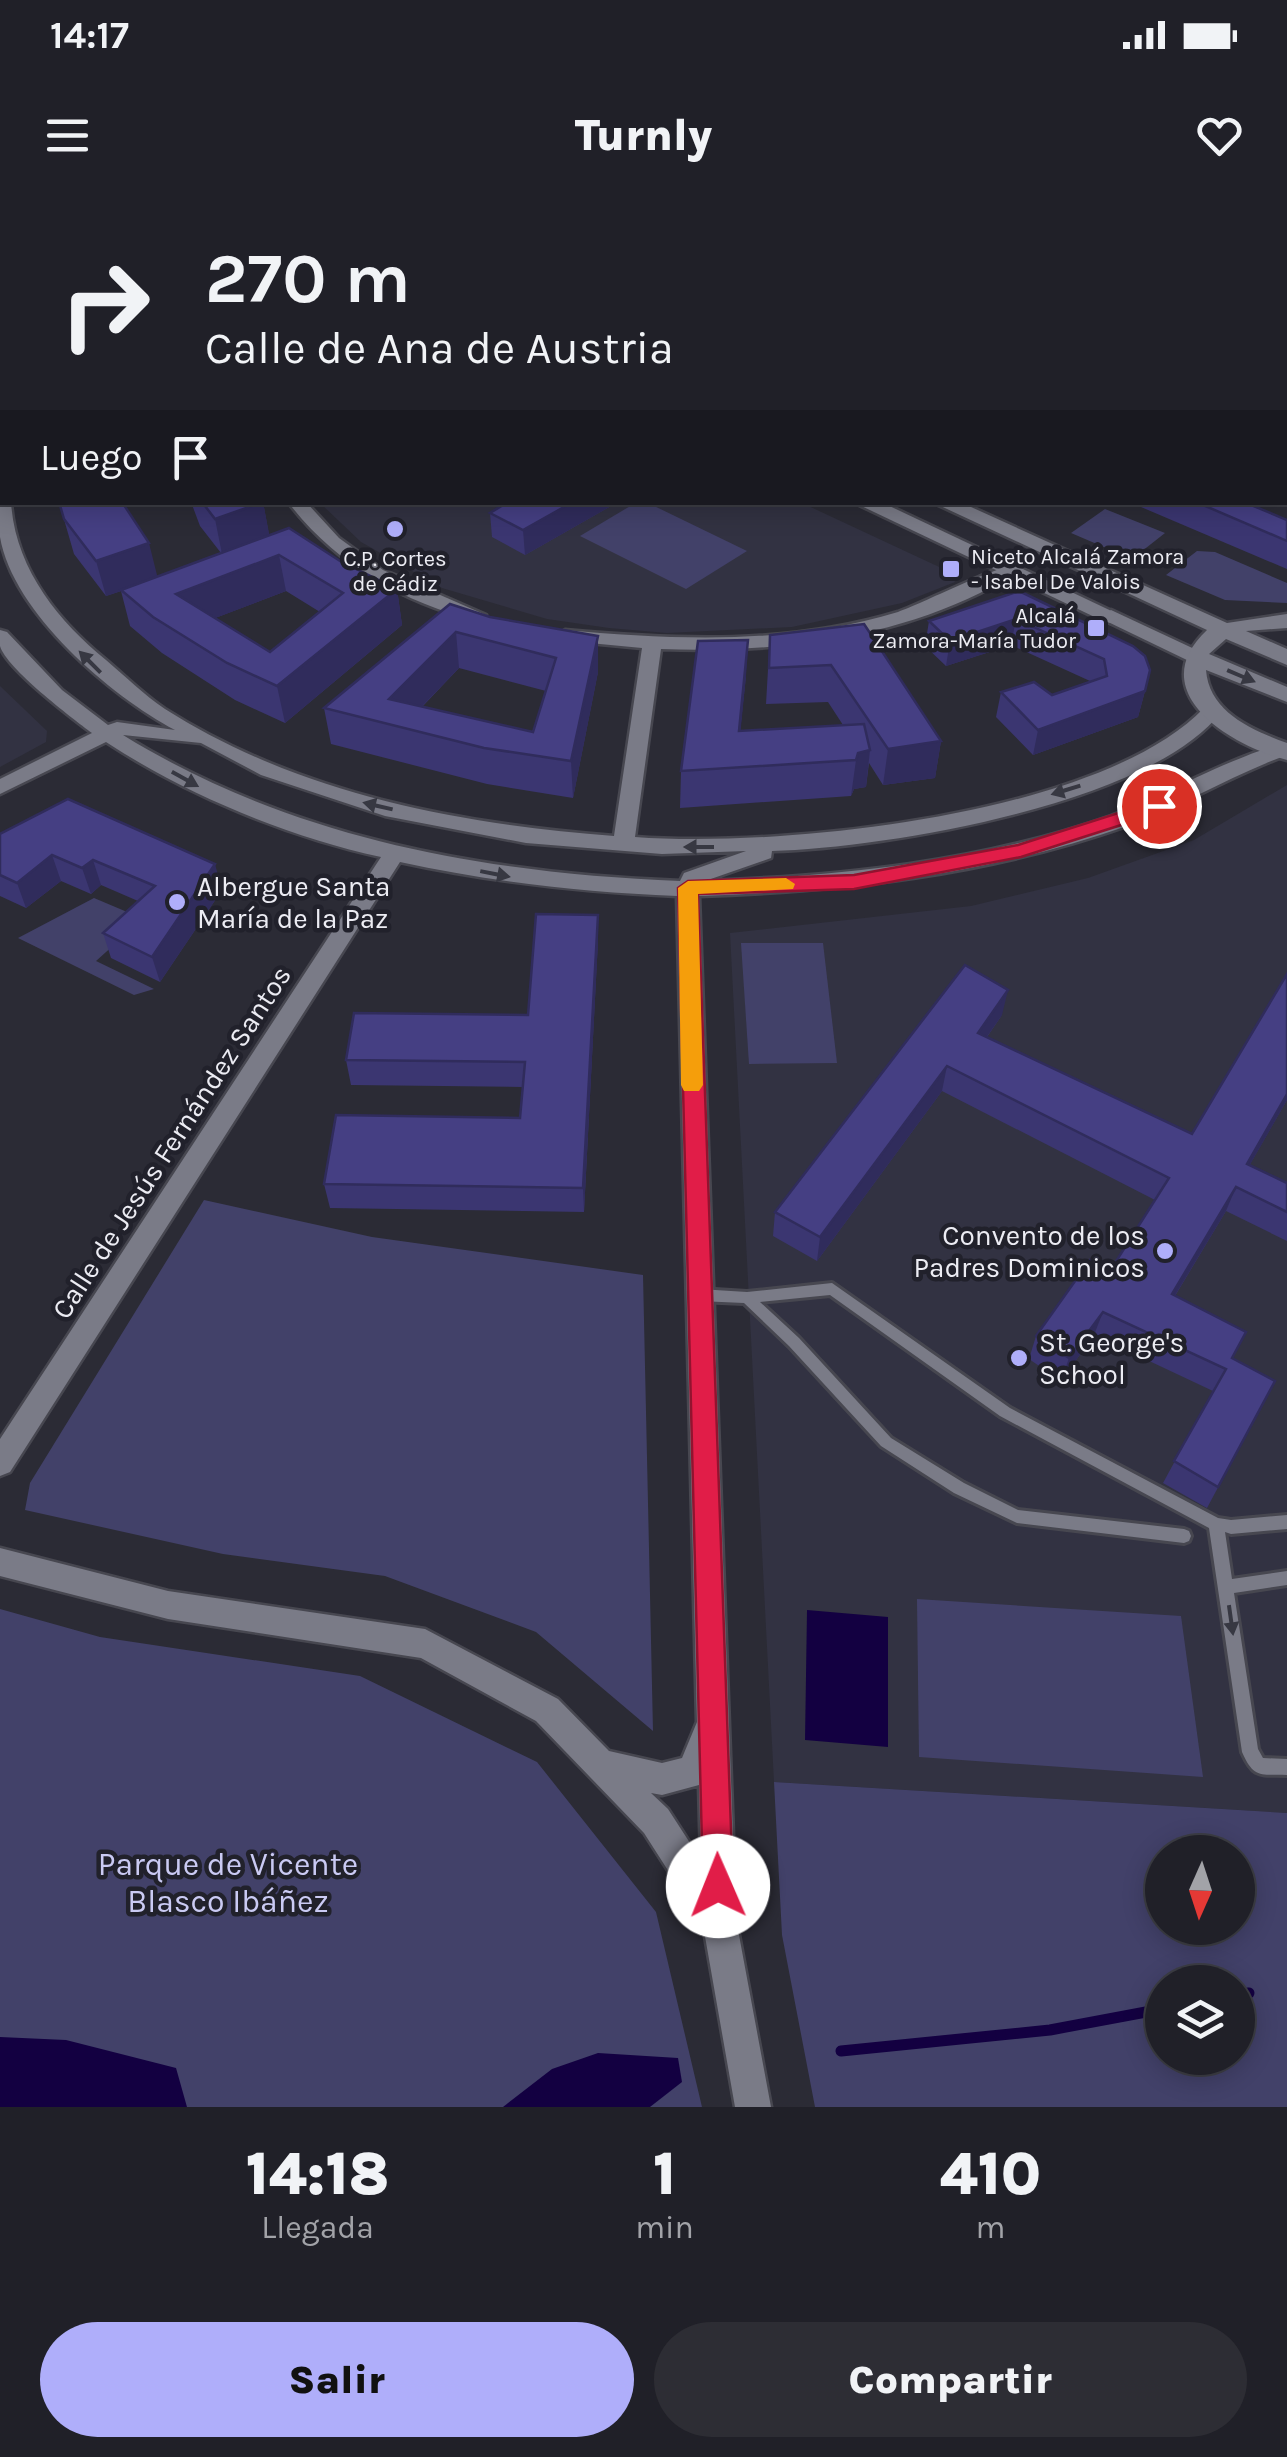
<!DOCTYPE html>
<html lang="es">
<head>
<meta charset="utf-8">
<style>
	body { margin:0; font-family:Karla,sans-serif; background:#2d2d34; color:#f1f3f6; height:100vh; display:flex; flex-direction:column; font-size:38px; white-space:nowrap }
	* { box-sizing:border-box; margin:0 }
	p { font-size:32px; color:#a2a3a8 }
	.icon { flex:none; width:55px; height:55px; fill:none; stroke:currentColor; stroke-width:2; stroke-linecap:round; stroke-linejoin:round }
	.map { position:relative; height:1907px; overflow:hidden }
	.panel { display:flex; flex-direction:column; background:#202028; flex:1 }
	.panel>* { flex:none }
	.top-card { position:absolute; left:0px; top:0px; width:1288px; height:305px; box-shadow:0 5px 25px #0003,0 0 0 2px #3d3e45; background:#202028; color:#f1f3f6; overflow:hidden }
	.needle { width:65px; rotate:183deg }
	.fabs { position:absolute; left:1145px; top:1635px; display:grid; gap:20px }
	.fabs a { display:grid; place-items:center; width:110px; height:110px; border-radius:50%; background:#202028; box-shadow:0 5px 25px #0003,0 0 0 2px #3d3e45; font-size:50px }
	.pin { position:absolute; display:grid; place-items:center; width:85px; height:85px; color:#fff; margin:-42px; border:5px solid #fff; border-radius:50%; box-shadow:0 2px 10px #0007 }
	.me { position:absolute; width:110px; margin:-55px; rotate:359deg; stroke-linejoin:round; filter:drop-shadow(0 0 8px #0008) }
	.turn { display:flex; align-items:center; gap:35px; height:210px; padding:0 40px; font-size:45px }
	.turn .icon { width:130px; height:130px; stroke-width:2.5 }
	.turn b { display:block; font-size:70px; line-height:85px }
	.then { display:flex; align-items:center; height:95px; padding:0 40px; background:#0003; gap:20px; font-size:38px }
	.eta { display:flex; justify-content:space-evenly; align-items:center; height:170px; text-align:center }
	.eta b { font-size:60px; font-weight:800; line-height:70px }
	.cta { display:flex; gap:20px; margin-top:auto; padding:20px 40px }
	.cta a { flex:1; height:115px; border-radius:60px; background:#afaefa; color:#111; font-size:40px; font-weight:800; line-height:115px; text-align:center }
	.cta a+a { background:#2d2d34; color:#f1f3f6 }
	.status { display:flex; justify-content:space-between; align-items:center; height:70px; padding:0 50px; background:#202028; direction:ltr }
	.status svg { height:28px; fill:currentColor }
	header { display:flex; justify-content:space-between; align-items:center; height:130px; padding:0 40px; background:#202028; font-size:45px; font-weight:800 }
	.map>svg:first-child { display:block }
	.built { fill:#323242 }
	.green { fill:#424169; fill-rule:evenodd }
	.water { fill:#130041 }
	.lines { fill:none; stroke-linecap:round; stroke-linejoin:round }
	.stream { stroke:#130041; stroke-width:11 }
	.service-casing { stroke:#474750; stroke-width:6 }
	.minor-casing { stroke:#474750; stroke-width:5 }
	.tertiary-casing { stroke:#474750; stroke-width:5 }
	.service { fill:#7a7b87; fill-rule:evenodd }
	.minor { fill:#7a7b87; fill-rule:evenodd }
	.tertiary { fill:#7a7b87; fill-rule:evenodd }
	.wall { fill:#3b3671; fill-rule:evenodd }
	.shaded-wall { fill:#302c5c }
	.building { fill:#453f83; stroke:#302c5c; stroke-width:2.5; fill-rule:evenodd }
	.oneway { fill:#373842 }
	.route { fill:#e11d48; stroke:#92132f; stroke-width:2.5 }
	.slow { fill:#f59e0b }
	.poi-dot { fill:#afaefa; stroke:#21212b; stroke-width:4 }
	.labels { text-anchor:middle; stroke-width:9; stroke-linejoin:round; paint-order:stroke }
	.far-poi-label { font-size:22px; fill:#ececf3; stroke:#21212b; text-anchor:start }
	.poi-label { font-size:28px; fill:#ececf3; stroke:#21212b; text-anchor:start }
	.street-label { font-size:28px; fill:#ececf3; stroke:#21212b }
	.near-park-label { font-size:32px; fill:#cacaf3; stroke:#21212b }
</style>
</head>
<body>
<div class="status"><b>14:17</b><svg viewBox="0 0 49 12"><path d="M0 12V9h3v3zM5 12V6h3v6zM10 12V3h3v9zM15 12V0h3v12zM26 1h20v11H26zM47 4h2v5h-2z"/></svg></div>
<header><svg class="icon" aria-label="menu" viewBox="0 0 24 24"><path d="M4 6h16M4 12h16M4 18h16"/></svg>Turnly<svg class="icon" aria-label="heart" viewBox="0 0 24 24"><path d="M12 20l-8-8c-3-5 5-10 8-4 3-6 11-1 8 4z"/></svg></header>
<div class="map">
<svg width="1287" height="1907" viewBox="0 0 1287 1907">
	<rect width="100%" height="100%" fill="#2b2b35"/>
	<g class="built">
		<path d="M320,303H802L950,372L955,382L902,403L792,427L667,433L609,428L547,419L442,388L361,342Z"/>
		<path d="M0,486L47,531L46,542L0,567Z"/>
		<path d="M1287,585V1613L774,1582L730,733L971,706L1088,678L1194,640Z"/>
	</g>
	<g class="green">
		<path d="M637,302L648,303L747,351L686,389L580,336Z"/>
		<path d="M1105,309L1165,333L1132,359L1071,333Z"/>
		<path d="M1197,351L1215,352L1287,383V403L1225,400L1166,375Z"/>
		<path d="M94,698L139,717L135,726L96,761L154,789L134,795L18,738Z"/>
		<path d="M741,743H823L837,863L749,864Z"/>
		<path d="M204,1000L372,1037L643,1075L653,1531L536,1432L385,1376L223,1354L25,1310L30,1283Z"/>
		<path d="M917,1399L1181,1416L1203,1577L919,1557Z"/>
		<path d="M0,1409L100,1437L360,1476L537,1562L656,1712L702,1907H0Z"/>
		<path d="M774,1582L1287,1613V1907H815L782,1735ZM1162,1652H1238V1728H1162ZM1162,1782H1238V1858H1162Z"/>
	</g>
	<g class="water">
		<path d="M807,1410L888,1417V1547L805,1540Z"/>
		<path d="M0,1837L66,1840L176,1868L187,1907H0Z"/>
		<path d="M598,1853L678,1858L682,1882L650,1907H503L552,1869Z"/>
	</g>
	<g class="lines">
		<g class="stream">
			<path d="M1238,1795L1249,1793"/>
			<path d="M841,1851L1050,1830L1162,1809"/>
		</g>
		<defs>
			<path id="service" d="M832,1083L1010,1208L1218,1318L1231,1320L1287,1315V1329L1231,1334L1225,1332L1232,1379L1287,1371V1385L1234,1393L1258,1549L1263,1558L1287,1559V1575C1260,1574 1254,1579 1242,1552L1209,1328L1000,1216L830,1095L760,1102L799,1138L891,1238L964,1283L1018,1310L1184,1329L1189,1331L1191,1336L1189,1341L1184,1343L1017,1323L954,1293L881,1246L789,1146L744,1103L699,1101L694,1099L692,1095L694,1091L699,1089L747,1092Z"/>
			<g id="minor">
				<rect x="1285" y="43" width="2" height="9"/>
				<rect x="1285" y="62" width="2" height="9"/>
				<path d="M2,154V166L0,167V155Z"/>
				<path d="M0,290L2,302H11C15,368 58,421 106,460C125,476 144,495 165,509C299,594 458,624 614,636L642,448L558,440L556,436L565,430C676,440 790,445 898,412C922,404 1001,363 1017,366L1020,370C1009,380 993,386 980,393C883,441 767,453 661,449L635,637C781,648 1100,616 1204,508L1211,506L1221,512C1151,604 885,648 772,651L771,658L705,681C843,676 980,662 1111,616C1145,604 1263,541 1287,545V555C1232,575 1182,606 1127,626C988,675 845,691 699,696L736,1719L771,1907H735L703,1725L644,1633L536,1521L421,1458L168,1419L0,1376V1348L168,1391L425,1429L558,1499L609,1551L662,1563L682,1558L697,1522L677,696C583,692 492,682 400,662L10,1272L0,1276V1239L381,657C286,636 187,595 106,542L0,594V579L92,533C72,518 6,468 0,446C0,441 0,436 0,430L7,432L62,490L108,525L117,522L175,530C111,496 13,413 0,337C0,323 0,305 0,290ZM123,535L201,543L261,575L385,616L526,643L662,654L746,651L684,673L680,681C484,673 292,639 123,535ZM699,1585L701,1660L668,1609L651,1593L662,1595Z"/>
				<path d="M288,302H306L339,338L383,370L486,415L477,421C403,402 335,364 288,302Z"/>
				<path d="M1111,410L1203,453L1206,457L1196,463L1189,461L1104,420L1102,416Z"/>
			</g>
			<g id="tertiary">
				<path d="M195,0H215L216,2H197Z"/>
				<path d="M261,0H281L282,2H263Z"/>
				<rect x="319" y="0" width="16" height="2"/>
				<path d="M853,302H881L1122,416L1111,423L1103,421Z"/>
				<path d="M932,302H960L1227,423L1287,414V428L1246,431L1287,449V465L1226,439L1209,454L1287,487V502L1206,470C1209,512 1252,530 1287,543V560C1229,545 1142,491 1207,430Z"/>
			</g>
		</defs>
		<use href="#service" class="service-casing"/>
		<use href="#minor" class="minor-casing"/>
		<use href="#tertiary" class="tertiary-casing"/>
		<use href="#service" class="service"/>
		<use href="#minor" class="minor"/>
		<use href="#tertiary" class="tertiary"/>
	</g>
	<g class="wall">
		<path d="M0,0H54L49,2H2L1,30H2V77L1,76L2,82V107L0,109Z"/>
		<path d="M367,0H509V2H368Z"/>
		<path d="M625,0H824L819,2H625Z"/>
		<path d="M1285,213L1287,214V257L1285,256Z"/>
		<path d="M59,302L157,377L221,353L200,326L191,302H263L269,335L340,361L397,389L402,425L285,523L235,500L162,453L130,426L121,391L106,396L74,354ZM286,391L320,412L270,452L215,418Z"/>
		<path d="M618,302L525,355L492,337L490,313Z"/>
		<path d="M1142,302H1244L1287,320V369L1141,307Z"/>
		<path d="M1019,391L1145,491L1138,517L1033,555L996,517L1001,492L1052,495L1090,481L1011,445L946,466L925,446L929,421Z"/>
		<path d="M450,404L598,472L573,598L487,584L331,544L324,508ZM459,468L546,491L533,532L422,507Z"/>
		<path d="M864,424L941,541L935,578L883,585L869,563L866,587L854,589L851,596L680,608L681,571L746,476L740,531L843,525L828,502L766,504L770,435Z"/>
		<path d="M0,634L222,690L160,782L111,758L103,733L138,701L101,685L91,694L61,681L26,708L0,696Z"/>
		<path d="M598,741L584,1012L330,1008L324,984L520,918L523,887L351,885L346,860L528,815Z"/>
		<path d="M1287,774V900L1249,966L1287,983V1041L1226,1011L1175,1096L1232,1159L1275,1181L1207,1308L1163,1283L1213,1191L1094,1135L1061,1181L1029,1159L1036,1136L1108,1074L1155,1000L942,891L817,1061L773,1036L775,1012L1002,815L987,837L1192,934Z"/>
	</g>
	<g class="shaded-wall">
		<path d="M0,0H54L49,2H2V29L0,31Z"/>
		<path d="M100,0H125L126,1L122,2H96Z"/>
		<path d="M458,0H509V2H452Z"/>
		<path d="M788,0H824L819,2H787Z"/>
		<path d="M0,74L2,82V107L0,109Z"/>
		<path d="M263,302L270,338L222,354L215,319Z"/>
		<path d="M573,302H618L525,355L523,330Z"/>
		<path d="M149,343L158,379L106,396L96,361Z"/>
		<path d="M279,355L286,391L184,430L176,394Z"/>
		<path d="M397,389L402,425L285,523L277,486Z"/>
		<path d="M1016,419L1011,445L946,466L950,441Z"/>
		<path d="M456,432L459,468L402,527L389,499Z"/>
		<path d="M598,436V472L573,598L571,561Z"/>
		<path d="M748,440L746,476L737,567L739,531Z"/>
		<path d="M1145,491L1138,517L1033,555L1038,530Z"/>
		<path d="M941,541L935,578L883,585L888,549Z"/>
		<path d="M870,550L866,587L854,589L851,596L856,560L858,553Z"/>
		<path d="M52,655L61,681L26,708L17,683Z"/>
		<path d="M93,660L101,685L91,694L82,668Z"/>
		<path d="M215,664L222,690L160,782L152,757Z"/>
		<path d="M598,715V741L584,1012L583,988Z"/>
		<path d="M1008,790L1002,815L972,858L978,833Z"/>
		<path d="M947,866L942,891L817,1061L820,1037Z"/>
		<path d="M1287,894V900L1236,989L1247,964Z"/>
		<path d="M1236,987L1226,1011L1162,1117L1172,1094Z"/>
		<path d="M1103,1112L1094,1135L1061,1181L1069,1158Z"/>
	</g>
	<g class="building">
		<path d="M70,0H100L96,2H66Z"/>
		<path d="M413,0H458L452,2H419Z"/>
		<path d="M629,0H671L678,2H636Z"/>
		<path d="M721,0H757L752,2H715Z"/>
		<rect x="0" y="30" width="2" height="15"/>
		<path d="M59,302H122L149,343L96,361L64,319Z"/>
		<path d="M202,302H263L215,319Z"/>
		<path d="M508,302H573L523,330L490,313Z"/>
		<path d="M1196,302H1244L1287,320V341Z"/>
		<path d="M289,328L340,361L397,389L277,486L227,463L153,417L121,390ZM279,355L343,393L270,452L176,394Z"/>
		<path d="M1019,391L1133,446L1145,456L1150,470L1145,491L1038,530L1001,492L1034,482L1052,495L1107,476L1104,459L1016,419L950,441L929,421Z"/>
		<path d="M450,404L490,417L598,436L571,561L484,548L324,508ZM456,432L556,458L533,532L389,499Z"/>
		<path d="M864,424L941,541L888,549L831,465L769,468L770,435Z"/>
		<path d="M748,440L739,531L864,524L870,550L858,553L856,560L681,571L698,441Z"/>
		<path d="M68,599L215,664L152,757L103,733L155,686L93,660L82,668L52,655L17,683L0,675V634Z"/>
		<path d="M536,714L598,715L583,988L324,984L336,915L520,918L525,862L346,860L354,813L528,815Z"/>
		<path d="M965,765L1008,790L978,833L1192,934L1287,774V894L1247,964L1287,983V1012L1236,987L1172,1094L1246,1132L1232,1158L1275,1181L1218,1287L1174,1261L1226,1169L1103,1112L1069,1158L1036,1136L1090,1060L1108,1074L1169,978L947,866L820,1037L775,1012Z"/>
	</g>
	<defs><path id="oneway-solid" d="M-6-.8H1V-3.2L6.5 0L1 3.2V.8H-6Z" transform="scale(2.5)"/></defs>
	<g class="oneway">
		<use href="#oneway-solid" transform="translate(90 462) rotate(-135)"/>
		<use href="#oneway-solid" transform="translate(1241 476) rotate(23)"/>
		<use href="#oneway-solid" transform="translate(185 579) rotate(29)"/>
		<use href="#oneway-solid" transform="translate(1066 590) rotate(163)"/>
		<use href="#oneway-solid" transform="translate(378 606) rotate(-167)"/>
		<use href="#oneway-solid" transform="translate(699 647) rotate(-180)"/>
		<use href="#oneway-solid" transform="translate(495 674) rotate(11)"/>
		<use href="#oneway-solid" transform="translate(1231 1420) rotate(82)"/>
	</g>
	<path class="route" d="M1159,600L1165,602V611L1021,657L854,689L698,694L733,1686L729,1697L718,1701L707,1697L703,1686L678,688L688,681L854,675L1018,645Z"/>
	<path class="slow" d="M786,678L795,684L793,689L698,694L703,885L699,891H684L681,885L678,688L688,681Z"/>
	<g class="poi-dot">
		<circle cx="395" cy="329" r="10"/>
		<rect x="941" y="359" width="20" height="20" rx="5"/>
		<rect x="1086" y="418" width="20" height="20" rx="5"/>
		<circle cx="177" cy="702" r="10"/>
		<circle cx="1165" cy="1051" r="10"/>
		<circle cx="1019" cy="1158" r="10"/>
	</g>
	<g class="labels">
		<g class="far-poi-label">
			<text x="971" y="364">Niceto Alcalá Zamora<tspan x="971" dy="25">- Isabel De Valois</tspan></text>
			<text x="395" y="366" text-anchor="middle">C.P. Cortes<tspan x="395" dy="25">de Cádiz</tspan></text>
			<text x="1076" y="423" text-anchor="end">Alcalá<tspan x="1076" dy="25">Zamora-María Tudor</tspan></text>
		</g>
		<g class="poi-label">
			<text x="197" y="696">Albergue Santa<tspan x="197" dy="32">María de la Paz</tspan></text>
			<text x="1145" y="1045" text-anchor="end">Convento de los<tspan x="1145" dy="32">Padres Dominicos</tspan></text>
			<text x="1039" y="1152">St. George's<tspan x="1039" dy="32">School</tspan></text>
		</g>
		<g class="street-label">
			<text transform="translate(171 942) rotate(-57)" y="10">Calle de Jesús Fernández Santos</text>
		</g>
		<g class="near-park-label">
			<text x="228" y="1675">Parque de Vicente<tspan x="228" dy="37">Blasco Ibáñez</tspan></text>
		</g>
	</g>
</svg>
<div class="fabs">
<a><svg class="needle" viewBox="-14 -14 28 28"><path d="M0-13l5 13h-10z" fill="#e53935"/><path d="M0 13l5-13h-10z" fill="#a2a3a8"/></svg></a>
<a><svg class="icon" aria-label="layers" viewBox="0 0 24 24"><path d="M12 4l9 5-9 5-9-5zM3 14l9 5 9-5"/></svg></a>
</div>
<div class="pin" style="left:1159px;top:606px;background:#d93025"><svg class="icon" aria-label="arrive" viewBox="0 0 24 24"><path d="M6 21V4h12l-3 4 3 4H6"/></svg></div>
<svg class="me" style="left:718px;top:1686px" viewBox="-20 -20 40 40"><circle r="19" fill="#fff"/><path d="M0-13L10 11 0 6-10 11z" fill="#e11d48"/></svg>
<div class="top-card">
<div class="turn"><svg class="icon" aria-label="right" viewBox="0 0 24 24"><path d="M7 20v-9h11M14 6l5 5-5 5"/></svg><div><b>270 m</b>Calle de Ana de Austria</div></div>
<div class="then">Luego<svg class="icon" aria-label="arrive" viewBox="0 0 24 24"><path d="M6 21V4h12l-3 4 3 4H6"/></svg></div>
</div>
</div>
<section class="panel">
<div class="eta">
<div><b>14:18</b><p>Llegada</p></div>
<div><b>1</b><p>min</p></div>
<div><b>410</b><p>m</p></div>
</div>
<div class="cta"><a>Salir</a><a>Compartir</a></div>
</section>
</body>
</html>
